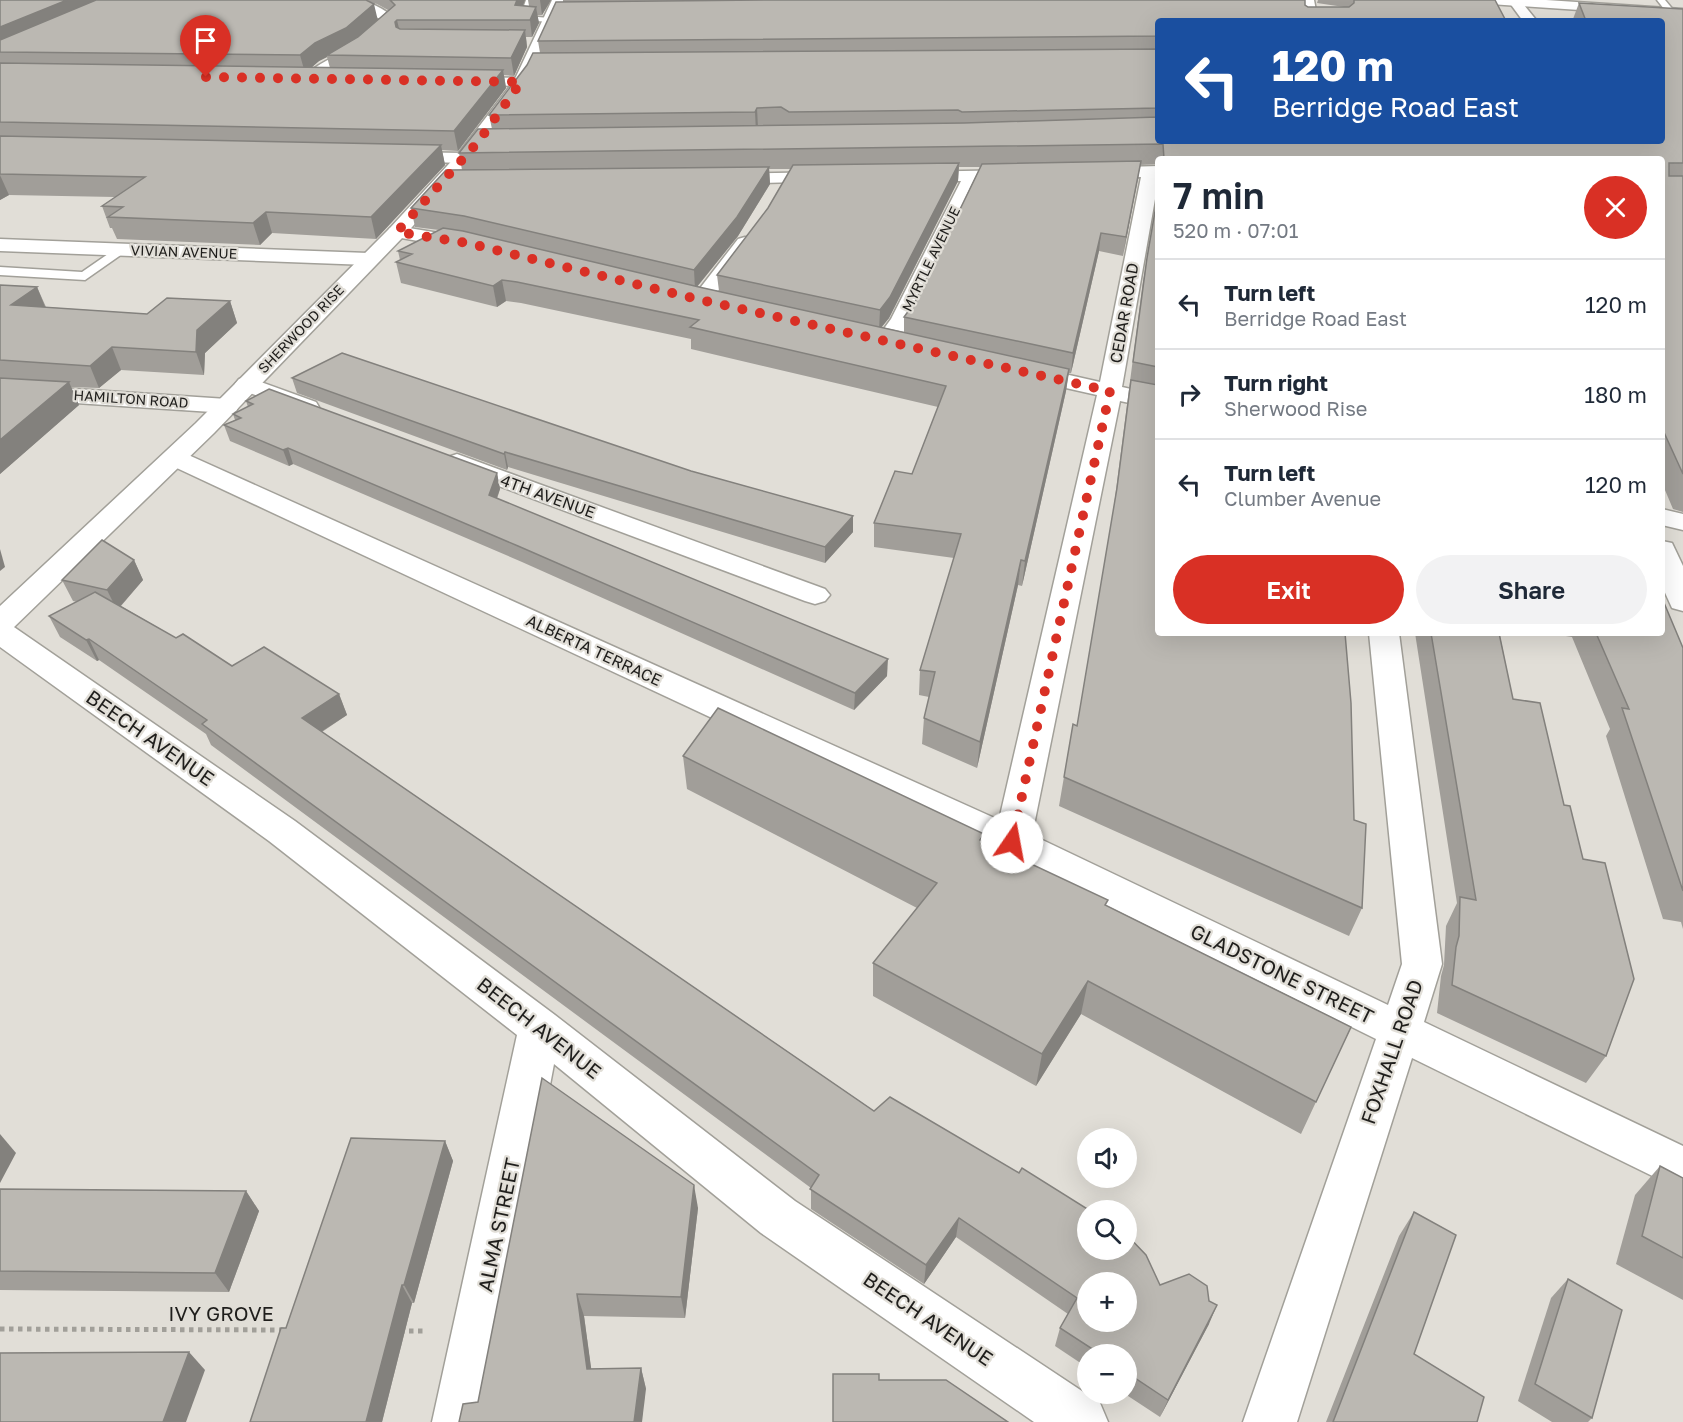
<!DOCTYPE html>
<html lang="en">
<head>
<meta charset="utf-8">
<style>
	body { margin:0; font-family:"Golos Text",sans-serif; background:#f2f2f3; color:#1f2937; height:100vh; display:flex; flex-direction:column; font-size:22px; white-space:nowrap }
	* { box-sizing:border-box; margin:0 }
	p { font-size:20px; color:#747a83 }
	.icon { flex:none; width:33px; height:33px; fill:none; stroke:currentColor; stroke-width:2; stroke-linecap:round; stroke-linejoin:round }
	.map { position:relative; flex:1; overflow:hidden }
	.side { position:absolute; left:1155px; top:156px; width:510px; height:480px; display:flex; flex-direction:column; background:#fff; border-radius:6px; box-shadow:0 6px 24px #0002 }
	.side>* { flex:none }
	.hud { position:absolute; left:1155px; top:18px; width:510px; height:126px; border-radius:6px; box-shadow:0 6px 24px #0002; background:#1a4fa0; color:#fff; overflow:hidden }
	.buttons { position:absolute; left:1077px; top:1128px; display:grid; gap:12px }
	.buttons a { display:grid; place-items:center; width:60px; height:60px; border-radius:50%; background:#fff; box-shadow:0 6px 24px #0002; font-size:30px }
	.pin { position:absolute; display:grid; place-items:center; width:51px; height:51px; color:#fff; margin:-62px -26px; border-radius:50% 50% 50% 0; rotate:-45deg; box-shadow:0 0 6px #0007 }
	.pin .icon { rotate:45deg }
	.me { position:absolute; width:66px; margin:-33px; rotate:12deg; stroke-linejoin:round; filter:drop-shadow(0 0 4px #0008) }
	.turn { display:flex; align-items:center; gap:21px; height:126px; padding:0 18px; font-size:27px }
	.turn .icon { width:78px; height:78px; stroke-width:2.5 }
	.turn b { display:block; font-size:42px; line-height:51px }
	.round { display:grid; place-items:center; flex:none; width:63px; height:63px; border-radius:32px; background:#f2f2f3 }
	.overview { display:flex; align-items:center; justify-content:space-between; height:102px; padding:0 18px }
	h1 { font-size:36px; font-weight:600; line-height:45px }
	.primary-button { display:flex; gap:12px; margin-top:auto; padding:12px 18px }
	.primary-button a { flex:1; height:69px; border-radius:36px; background:#d93025; color:#fff; font-size:24px; font-weight:600; line-height:69px; text-align:center }
	.primary-button a+a { background:#f2f2f3; color:#1f2937 }
	ul { padding:0; list-style:none }
	li { display:flex; align-items:center; gap:18px; height:90px; padding:0 18px; border-top:2px solid #e0e1e3 }
	li div { flex:1 }
	li b { display:block; font-size:22px }
	li em { font-style:normal }
	.map>svg:first-child { display:block }
	.lines { fill:none; stroke-linecap:round; stroke-linejoin:round }
	.lane-casing { stroke:#a2a099; stroke-width:3 }
	.street-casing { stroke:#a2a099; stroke-width:3 }
	.secondary-casing { stroke:#a2a099; stroke-width:3 }
	.primary-casing { stroke:#a2a099; stroke-width:3 }
	.path { stroke:#a19f99; stroke-width:5; stroke-dasharray:4.5 4.5; stroke-linecap:butt }
	.lane { fill:#fff; fill-rule:evenodd }
	.street { fill:#fff; fill-rule:evenodd }
	.secondary { fill:#fff; fill-rule:evenodd }
	.primary { fill:#fff; fill-rule:evenodd }
	.wall { fill:#a19e99; fill-rule:evenodd }
	.shaded-wall { fill:#83817d }
	.building { fill:#bbb8b2; stroke:#83817d; stroke-width:1.5; fill-rule:evenodd }
	.route { stroke:#d93025; stroke-width:10; stroke-dasharray:0 18 }
	.labels { text-anchor:middle; stroke-width:4.5; stroke-linejoin:round; paint-order:stroke }
	.far-street-label { font-size:14px; fill:#1f1e1c; stroke:#e1ded7 }
	.street-label { font-size:16px; fill:#1f1e1c; stroke:#e1ded7 }
	.near-street-label { font-size:20px; fill:#1f1e1c; stroke:#e1ded7 }
</style>
</head>
<body>
<div class="map">
<svg width="1683" height="1422" viewBox="0 0 1683 1422">
	<rect width="100%" height="100%" fill="#e1ded7"/>
	<g class="lines">
		<defs>
			<g id="lane">
				<path d="M526,0H534L527,16L549,18H552V22L519,20Z"/>
				<path d="M1657,0H1665L1675,12L1674,14H1668Z"/>
				<path d="M121,245L125,246L127,249L125,252L85,280L0,275V267L82,272Z"/>
			</g>
			<g id="street">
				<path d="M352,0C367,0 386,8 396,21C373,49 342,59 316,81H306L304,78C317,62 336,58 352,46C363,38 372,29 382,20L360,9Z"/>
				<path d="M1302,0H1314L1318,21H1304Z"/>
				<path d="M1510,0H1520L1537,21H1523L1509,2Z"/>
				<path d="M460,77L521,78L528,82L521,86L455,84L453,81L455,78Z"/>
				<path d="M398,152L464,153L470,154L472,158L470,162L464,163L392,161L390,157L392,153Z"/>
				<path d="M1158,166V182L1122,387L1158,395V409L1120,401L1032,835L1388,1005L1402,964L1369,633H1399L1442,964L1424,1022L1683,1146V1191L1412,1058L1297,1422H1243L1376,1039L999,852L166,463L162,458L166,453L175,450L184,453L999,820L1097,395L1017,377L1013,372L1017,367L1025,365L1100,382L1141,177L1094,178L1088,177L1085,173L1088,169L1094,168Z"/>
				<path d="M1021,170L1027,171L1030,175L1027,179L979,181L912,320L894,346L886,348L878,346L875,341L891,319L961,181H914L908,180L905,176L908,172Z"/>
				<path d="M829,172L835,173L838,177L835,181L725,184L719,183L716,179L719,175L725,174Z"/>
				<path d="M397,226L469,238L476,240L479,244L476,248L469,250L390,236L387,232L390,228Z"/>
				<path d="M745,237L752,239L755,243L708,304L701,306L694,304L690,300L694,296L738,239Z"/>
				<path d="M0,239L368,253L375,255L378,259L375,263L368,265L0,251Z"/>
				<path d="M247,377L316,402L319,407L316,412L307,414L239,389L235,384L239,379Z"/>
				<path d="M0,384L227,399L236,401L239,406L236,411L227,413L0,398Z"/>
				<path d="M457,454L825,589L830,595L825,601L815,604L805,601L448,467L444,462L448,457Z"/>
				<path d="M1662,509L1683,514V530L1662,525Z"/>
				<path d="M1662,541L1672,543L1683,566V611L1672,608L1662,586Z"/>
				<path d="M0,622L11,625L295,821L555,1015L795,1201L1100,1403L1108,1422H1034L761,1233L554,1064L486,1422H432L517,1035L269,841L0,647Z"/>
			</g>
			<path id="secondary" d="M552,0H564L528,82L470,162L404,236L214,433L11,630L0,632V606L196,423L390,228L458,154L514,81Z"/>
			<path id="primary" d="M1484,0H1546L1683,9V17L1490,4Z"/>
		</defs>
		<use href="#lane" class="lane-casing"/>
		<use href="#street" class="street-casing"/>
		<use href="#secondary" class="secondary-casing"/>
		<use href="#primary" class="primary-casing"/>
		<g class="path">
			<path d="M0,1329L284,1330"/>
			<path d="M400,1331H425"/>
		</g>
		<use href="#lane" class="lane"/>
		<use href="#street" class="street"/>
		<use href="#secondary" class="secondary"/>
		<use href="#primary" class="primary"/>
	</g>
	<g class="wall">
		<path d="M0,0H525L523,6H529L528,0H551L542,15H537L539,23L532,37H526L527,47L514,76L504,75L506,88L458,151L442,150L445,165L376,239L272,233L260,245L117,239L112,228H110L102,206L115,197L9,195L0,200ZM370,2L377,4L388,10L378,20ZM327,57L330,68L312,67L319,61Z"/>
		<path d="M563,0H1305V5L1308,7H1344L1317,3L1318,0H1495L1158,21V141H1662V21H1574L1573,19L1579,3L1683,9V512L1673,509L1662,483V159H1158V164L1140,165L1123,256L1099,251L1071,373H1069L1066,391L1022,586L1018,585L977,768L922,744L924,718L929,697L919,695L920,670L954,558L874,547V523L912,474L938,407L691,349V339L521,303L506,301L497,307L401,283L396,262L400,260L398,251L439,230L415,227L411,208L462,170L459,153L492,129L489,115L540,53L538,41L563,2ZM959,167H980L915,302L904,317V332L882,327L889,318L958,181ZM769,169H791L768,208L717,275L719,291L697,287L738,236L770,184Z"/>
		<path d="M1158,194V633L1354,820L1362,908L1349,936L1059,806L1073,724L1077,726L1113,513L1143,281Z"/>
		<path d="M0,285L37,287L46,307L147,314L230,301L237,323L205,353L204,375L121,370L99,388L71,387L79,405L0,474Z"/>
		<path d="M292,378L691,471L853,516V532L825,563L508,467L507,470L297,393Z"/>
		<path d="M246,401L497,473L500,489L497,499L887,676L854,710L522,562L293,464L289,466L230,441L224,425L235,420L233,414L248,407Z"/>
		<path d="M134,560L143,580L121,606L176,638L232,666L339,694L347,715L322,732L874,1111L1160,1285L1209,1324L1160,1417L1125,1394H1126V1354H1088V1368L1055,1346L1060,1328L1068,1314L956,1237L924,1284L811,1209V1188L211,745L206,734L99,660L97,661L60,637L49,616L77,602L73,601L62,580Z"/>
		<path d="M1415,633H1501L1500,636L1513,699L1606,1056L1586,1083L1437,1013L1441,976L1444,965L1446,926L1457,903Z"/>
		<path d="M1547,633H1662L1683,648V929L1681,922L1663,919L1606,736L1610,729L1572,637Z"/>
		<path d="M683,756L984,834V842L1107,906L1351,1027L1301,1134L1081,1014L1036,1086L873,996V963L917,908L687,789Z"/>
		<path d="M542,1078L698,1208L685,1318L584,1316L591,1369L641,1368L646,1389L478,1402Z"/>
		<path d="M445,1141L453,1161L414,1303H412L382,1422H250L286,1328Z"/>
		<path d="M1660,1166L1683,1178V1300L1616,1264L1635,1195Z"/>
		<path d="M0,1189L246,1191L259,1211L229,1292L0,1290Z"/>
		<path d="M1414,1212V1354L1477,1422H1326L1399,1236Z"/>
		<path d="M1568,1279L1592,1418L1588,1422H1552L1518,1401L1551,1298Z"/>
	</g>
	<g class="shaded-wall">
		<path d="M67,0H110L0,48V27Z"/>
		<path d="M517,0H525L517,21L515,5Z"/>
		<path d="M540,0H551L542,15Z"/>
		<path d="M374,4L378,21L350,45L327,55V57L319,61L305,73L300,55L315,43Z"/>
		<path d="M536,7L539,23L532,37L530,20Z"/>
		<path d="M397,20L401,37L396,27L395,22Z"/>
		<path d="M525,30L527,47L514,76L511,58Z"/>
		<path d="M503,70L506,88L458,151L454,131Z"/>
		<path d="M757,108L758,128L756,132L755,112Z"/>
		<path d="M441,145L445,165L376,239L371,217Z"/>
		<path d="M1141,161L1138,178L1123,256L1126,237Z"/>
		<path d="M959,163L958,181L889,318L879,330L880,310Z"/>
		<path d="M769,167L770,184L738,236L695,289L694,270Z"/>
		<path d="M0,175L9,195L0,200Z"/>
		<path d="M266,212L272,233L260,245L253,223Z"/>
		<path d="M1101,233L1099,251L1071,373L1073,353Z"/>
		<path d="M502,280L506,301L497,307L493,286Z"/>
		<path d="M37,287L46,309L11,305Z"/>
		<path d="M230,301L237,323L205,353L204,375L196,352L197,330Z"/>
		<path d="M112,347L121,370L99,388L90,366Z"/>
		<path d="M1069,369L1066,391L1022,586L1025,561Z"/>
		<path d="M69,382L79,405L0,474V440Z"/>
		<path d="M288,448L293,464L289,466L283,450Z"/>
		<path d="M505,452L508,467L507,470L504,454Z"/>
		<path d="M497,473L500,489L492,511L489,495Z"/>
		<path d="M853,516V532L825,563V547Z"/>
		<path d="M0,549L5,567L0,571Z"/>
		<path d="M134,560L143,580L117,610L107,590Z"/>
		<path d="M1021,560L1018,585L977,768L980,742Z"/>
		<path d="M89,639L99,660L97,661L86,640Z"/>
		<path d="M888,659L887,676L854,710L855,693Z"/>
		<path d="M339,694L347,715L310,739L302,718Z"/>
		<path d="M1088,981L1081,1014L1036,1086L1042,1054Z"/>
		<path d="M0,1134L16,1153L0,1183Z"/>
		<path d="M445,1141L453,1161L414,1303L404,1285Z"/>
		<path d="M694,1185L698,1208L685,1318L681,1297Z"/>
		<path d="M246,1191L259,1211L229,1292L215,1273Z"/>
		<path d="M959,1218L956,1237L924,1284L926,1265Z"/>
		<path d="M402,1285L412,1303L382,1422H366Z"/>
		<path d="M577,1294L584,1316L594,1389L587,1369Z"/>
		<path d="M1217,1305L1209,1324L1160,1417L1168,1400Z"/>
		<path d="M189,1352L205,1370L186,1422H163Z"/>
		<path d="M641,1368L646,1389L642,1422H634Z"/>
	</g>
	<g class="building">
		<path d="M0,0H67L0,27Z"/>
		<path d="M96,0H366L374,4L346,28L315,43L300,55L0,52V40Z"/>
		<path d="M390,0H517L515,5L536,7L530,20H397L395,22L396,27L400,29L525,30L511,58L327,55L358,37L395,5Z"/>
		<path d="M764,0H1305V5L1308,7H1349L1354,3V0H1495L1506,21H1158V36L538,41L556,2Z"/>
		<path d="M1579,3L1683,9V163H1669V176H1683V474L1662,428V159H1164L1163,144L459,153L478,129L964,123L1158,117V141H1662V21H1586Z"/>
		<path d="M1158,49V108L962,112L958,110L789,112L781,107L757,108L755,112L489,115L527,65L533,53Z"/>
		<path d="M0,63L503,70L454,131L0,122Z"/>
		<path d="M0,136L441,145L371,217L266,212L253,223L108,217L123,207L102,206L145,177L0,174Z"/>
		<path d="M1141,161L1126,237L1101,233L1073,353L904,317L915,302L982,164Z"/>
		<path d="M959,163L890,297L880,310L717,275L768,208L793,165Z"/>
		<path d="M769,167L737,217L694,270L464,216L411,208L446,170Z"/>
		<path d="M1158,194V367L1133,362L1147,258Z"/>
		<path d="M443,228L463,231L699,287L1069,369L1025,561L1021,560L980,742L924,718L935,672L920,670L961,534L874,523L895,471L912,474L946,386L690,327L699,320L517,282L502,280L493,286L396,262L412,254L398,251Z"/>
		<path d="M0,285L37,287L11,305L147,314L167,298L230,301L197,330L196,352L112,347L90,366L0,360Z"/>
		<path d="M342,353L691,471L853,516L825,547L505,452L504,454L292,378Z"/>
		<path d="M0,378L69,382L0,440Z"/>
		<path d="M1131,380L1158,385V633H1345L1351,703L1354,820L1366,824L1362,908L1064,777L1073,724L1077,726L1117,488Z"/>
		<path d="M269,389L497,473L489,495L888,659L855,693L518,546L288,448L283,450L224,425L241,418L233,414L253,404L246,401Z"/>
		<path d="M102,540L134,560L107,590L62,580Z"/>
		<path d="M95,592L176,638L183,634L232,666L264,647L339,694L302,718L874,1111L890,1097L1019,1173L1022,1168L1089,1210H1088V1250H1126V1234L1146,1255L1160,1285L1189,1274L1207,1286L1209,1301L1217,1305L1168,1400L1126,1372V1354H1100L1060,1328L1077,1298L959,1218L926,1265L810,1189L819,1175L202,724L207,720L89,639L86,640L49,616ZM1088,1282H1126V1322H1088Z"/>
		<path d="M1662,598L1683,648V891L1622,708L1629,709L1596,633H1662Z"/>
		<path d="M1431,633H1499L1513,699L1540,703L1564,805L1570,806L1583,859L1605,863L1634,979L1606,1056L1452,985L1456,947L1459,936L1460,897L1476,900Z"/>
		<path d="M718,708L984,834L980,840L1108,900L1105,905L1351,1027L1316,1102L1088,981L1042,1054L873,963L937,883L683,756Z"/>
		<path d="M542,1078L694,1185L681,1297L577,1294L587,1369L641,1368L634,1422H459L463,1404L478,1402Z"/>
		<path d="M351,1138L445,1141L404,1285H402L366,1422H250L281,1328H286Z"/>
		<path d="M1660,1166L1683,1178V1258L1642,1236Z"/>
		<path d="M0,1189L246,1191L215,1273L0,1271Z"/>
		<path d="M1414,1212L1456,1235L1414,1354L1484,1397L1477,1422H1333Z"/>
		<path d="M1568,1279L1622,1310L1592,1418L1535,1384Z"/>
		<path d="M189,1352L163,1422H0V1353Z"/>
		<path d="M833,1374H879V1380H946L1008,1422H833Z"/>
	</g>
	<g class="lines">
		<path class="route" d="M206,77L521,82L478,142L397,232L467,243L701,300L1110,391L1012,842"/>
	</g>
	<g class="labels">
		<g class="far-street-label">
			<text transform="translate(184 252) rotate(2)" y="5">VIVIAN AVENUE</text>
			<text transform="translate(931 259) rotate(-64)" y="5">MYRTLE AVENUE</text>
			<text transform="translate(301 329) rotate(-46)" y="5">SHERWOOD RISE</text>
			<text transform="translate(131 399) rotate(4)" y="5">HAMILTON ROAD</text>
		</g>
		<g class="street-label">
			<text transform="translate(1124 313) rotate(-80)" y="6">CEDAR ROAD</text>
			<text transform="translate(548 496) rotate(20)" y="6">4TH AVENUE</text>
			<text transform="translate(594 650) rotate(25)" y="6">ALBERTA TERRACE</text>
		</g>
		<g class="near-street-label">
			<text transform="translate(150 738) rotate(35)" y="7">BEECH AVENUE</text>
			<text transform="translate(1282 974) rotate(26)" y="7">GLADSTONE STREET</text>
			<text transform="translate(539 1028) rotate(38)" y="7">BEECH AVENUE</text>
			<text transform="translate(1392 1052) rotate(-71)" y="7">FOXHALL ROAD</text>
			<text transform="translate(499 1225) rotate(-78)" y="7">ALMA STREET</text>
			<text x="221" y="1321">IVY GROVE</text>
			<text transform="translate(928 1319) rotate(34)" y="7">BEECH AVENUE</text>
		</g>
	</g>
</svg>
<div class="buttons">
<a><svg class="icon" aria-label="sound" viewBox="0 0 24 24"><path d="M4 9h4l5-4v14l-5-4H4zM17 9q2 3 0 6"/></svg></a>
<a><svg class="icon" aria-label="search" viewBox="0 0 24 24"><circle cx="10" cy="10" r="6"/><path d="M15 15l6 6"/></svg></a>
<a>+</a>
<a>−</a>
</div>
<div class="pin" style="left:206px;top:77px;background:#d93025"><svg class="icon" aria-label="arrive" viewBox="0 0 24 24"><path d="M6 21V4h12l-3 4 3 4H6"/></svg></div>
<svg class="me" style="left:1012px;top:842px" viewBox="-20 -20 40 40"><circle r="19" fill="#fff"/><path d="M0-13L10 11 0 6-10 11z" fill="#d93025"/></svg>
<div class="hud">
<div class="turn"><svg class="icon" aria-label="left" viewBox="0 0 24 24"><path d="M17 20v-9H6M10 6l-5 5 5 5"/></svg><div><b>120 m</b>Berridge Road East</div></div>
</div>
<section class="side">
<div class="overview"><div><h1>7 min</h1><p>520 m · 07:01</p></div><a class="round" style="background:#d93025;color:#fff"><svg class="icon" aria-label="close" viewBox="0 0 24 24"><path d="M6 6l12 12M18 6L6 18"/></svg></a></div>
<ul>
<li><svg class="icon" aria-label="left" viewBox="0 0 24 24"><path d="M17 20v-9H6M10 6l-5 5 5 5"/></svg><div><b>Turn left</b><p>Berridge Road East</p></div><em>120 m</em></li>
<li><svg class="icon" aria-label="right" viewBox="0 0 24 24"><path d="M7 20v-9h11M14 6l5 5-5 5"/></svg><div><b>Turn right</b><p>Sherwood Rise</p></div><em>180 m</em></li>
<li><svg class="icon" aria-label="left" viewBox="0 0 24 24"><path d="M17 20v-9H6M10 6l-5 5 5 5"/></svg><div><b>Turn left</b><p>Clumber Avenue</p></div><em>120 m</em></li>
</ul>
<div class="primary-button"><a>Exit</a><a>Share</a></div>
</section>
</div>
</body>
</html>
